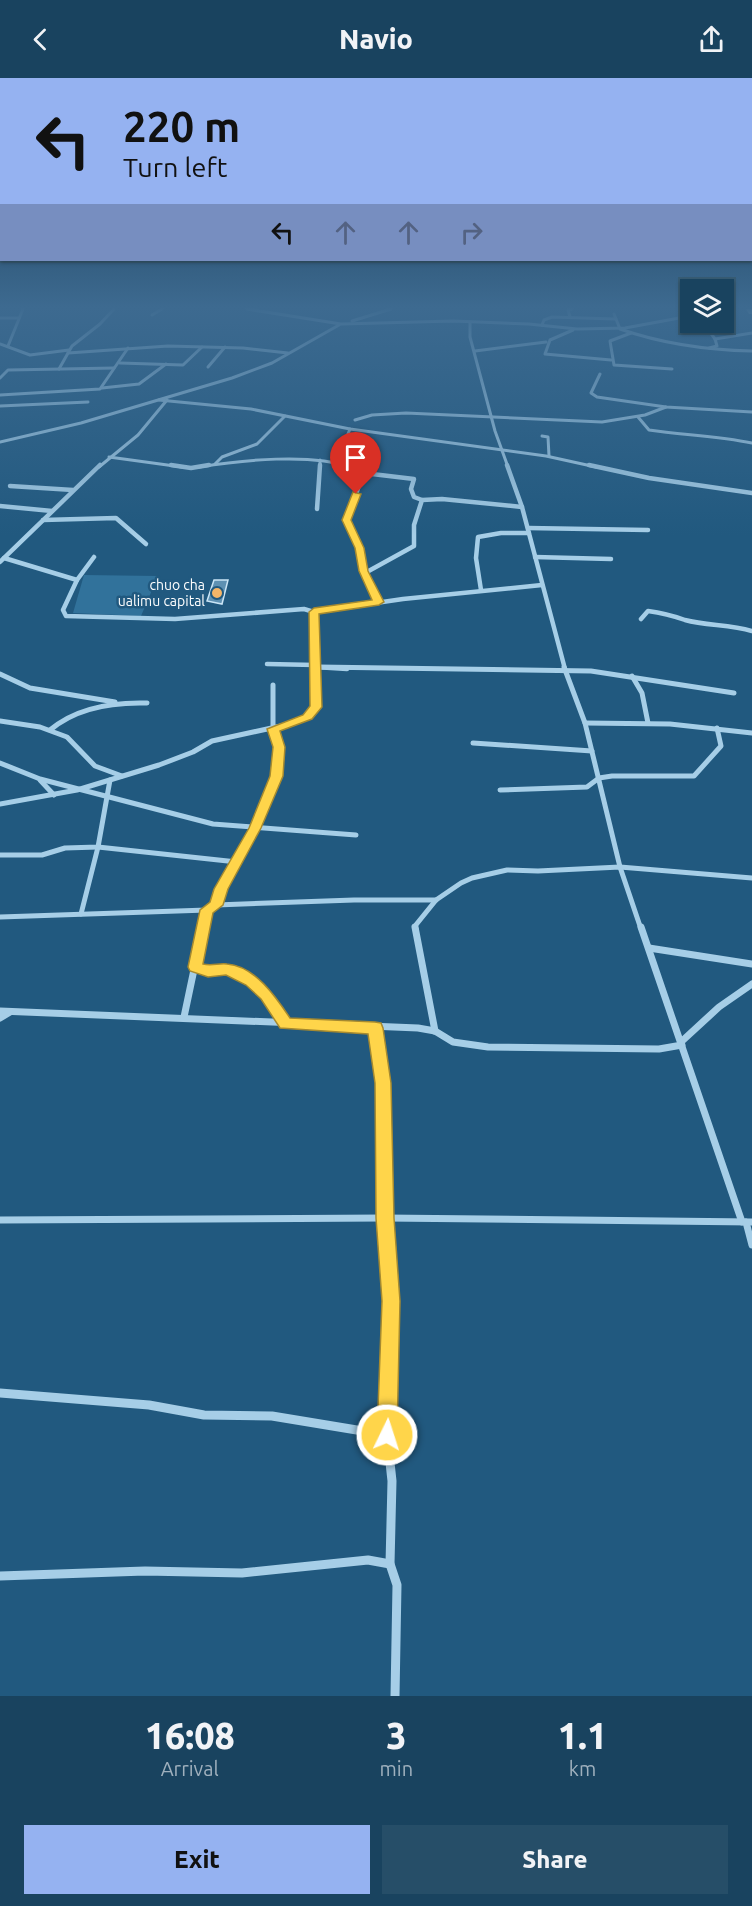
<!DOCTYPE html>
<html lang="en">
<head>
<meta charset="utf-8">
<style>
	body { margin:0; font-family:Ubuntu,sans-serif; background:#264e68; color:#f1f3f6; height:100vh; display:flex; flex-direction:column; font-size:22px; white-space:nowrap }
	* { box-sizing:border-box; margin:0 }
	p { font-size:20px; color:#9fb0bd }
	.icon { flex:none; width:33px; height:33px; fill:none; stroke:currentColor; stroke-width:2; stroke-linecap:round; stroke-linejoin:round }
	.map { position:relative; height:1618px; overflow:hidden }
	.details { display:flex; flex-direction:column; background:#19435f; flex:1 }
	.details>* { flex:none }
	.guide { position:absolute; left:0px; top:0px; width:753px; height:183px; box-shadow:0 2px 4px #0004,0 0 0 2px #375c74; background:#95b2f1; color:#111; overflow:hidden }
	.fabs { position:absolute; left:680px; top:201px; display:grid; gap:12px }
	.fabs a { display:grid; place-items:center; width:54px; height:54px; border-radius:0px; background:#19435f; box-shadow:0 2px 4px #0004,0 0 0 2px #375c74; font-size:30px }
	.pin { position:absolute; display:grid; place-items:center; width:51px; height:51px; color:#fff; margin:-62px -26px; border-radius:50% 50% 50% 0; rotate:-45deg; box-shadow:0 0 6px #0007 }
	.pin .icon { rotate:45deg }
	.me { position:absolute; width:66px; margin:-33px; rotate:4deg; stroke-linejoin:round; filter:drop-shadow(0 0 4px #0008) }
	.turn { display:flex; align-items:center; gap:21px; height:126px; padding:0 24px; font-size:27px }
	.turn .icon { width:78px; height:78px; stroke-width:2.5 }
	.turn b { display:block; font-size:42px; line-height:51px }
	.lanes { display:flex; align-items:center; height:57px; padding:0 24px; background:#0003; justify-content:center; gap:30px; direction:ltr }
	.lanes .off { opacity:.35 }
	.eta { display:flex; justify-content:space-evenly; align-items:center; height:102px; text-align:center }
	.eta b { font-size:36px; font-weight:800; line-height:42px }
	.cta { display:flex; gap:12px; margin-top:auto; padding:12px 24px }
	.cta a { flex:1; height:69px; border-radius:0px; background:#95b2f1; color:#111; font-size:24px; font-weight:800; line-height:69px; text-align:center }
	.cta a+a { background:#264e68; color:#f1f3f6 }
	header { display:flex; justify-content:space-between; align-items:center; height:78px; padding:0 24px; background:#19435f; font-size:27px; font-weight:800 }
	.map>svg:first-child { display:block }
	.green { fill:#31729b }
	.building { fill:#5e91b3; stroke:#cae5f6; stroke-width:1.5 }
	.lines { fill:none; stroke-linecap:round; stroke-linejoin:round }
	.minor-far4 { stroke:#a6cee7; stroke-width:3 }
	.minor-far3 { stroke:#a6cee7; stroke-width:4.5 }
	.minor-far2 { stroke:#a6cee7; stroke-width:5 }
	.minor-far1 { stroke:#a6cee7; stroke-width:7 }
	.minor { stroke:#a6cee7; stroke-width:9 }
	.trunk { fill:#f4fafe; fill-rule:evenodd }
	.route { fill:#ffd54a; stroke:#a68a30; stroke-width:1.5 }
	.poi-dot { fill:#f4b568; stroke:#21597f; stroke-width:2 }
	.labels { text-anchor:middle; stroke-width:5; stroke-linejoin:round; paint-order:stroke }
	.far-poi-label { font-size:14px; fill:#fff; stroke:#21597f; text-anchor:end }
</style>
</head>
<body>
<header><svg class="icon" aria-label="back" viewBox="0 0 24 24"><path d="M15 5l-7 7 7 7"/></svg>Navio<svg class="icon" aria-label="share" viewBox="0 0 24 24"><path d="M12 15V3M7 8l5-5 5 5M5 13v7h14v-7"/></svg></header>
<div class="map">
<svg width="752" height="1618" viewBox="0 0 752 1618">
	<rect width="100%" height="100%" fill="#21597f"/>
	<path class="green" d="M84,497L158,498L141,538L73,535Z"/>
	<path class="building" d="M214,502H228L222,526L207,523Z"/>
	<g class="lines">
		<g class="minor-far4">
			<path d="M247,231L341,246L453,243L529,246L577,251L625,250L690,238"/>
			<path d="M614,236L620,251C663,266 706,272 752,273"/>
			<path d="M152,237L162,231"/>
			<path d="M570,239L568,232L572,231"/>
			<path d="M0,240H19"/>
			<path d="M352,243L391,231"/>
			<path d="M470,244V259L495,353L508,389"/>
			<path d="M698,244L707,250L715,261"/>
			<path d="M542,247L544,242L552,239L616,241"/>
			<path d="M573,252L550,262L545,276L611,282"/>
			<path d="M631,255L610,263L614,287L672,291"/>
			<path d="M0,266L30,277L69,272"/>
			<path d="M8,268L23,231"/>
			<path d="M709,270L717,268L715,261L752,255"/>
			<path d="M475,273L546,264"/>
			<path d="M68,275L168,268L243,270L288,275"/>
			<path d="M120,285L183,287L202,269"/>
			<path d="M208,289L225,269"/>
			<path d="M59,291L72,268L100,246L114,231"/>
			<path d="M600,296L591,315L597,319L666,329L752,334"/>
			<path d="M0,300L8,292L114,290"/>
			<path d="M102,310L139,306L166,286"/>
			<path d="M0,317L100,311L128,270"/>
			<path d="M159,322L251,331L350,351L546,378L596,389"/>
			<path d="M0,328L88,324"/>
			<path d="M638,339L649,352C683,357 718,358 752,365"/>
			<path d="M355,342L372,337L406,335L602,344L645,337L666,329"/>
			<path d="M542,358L548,359L549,378"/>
			<path d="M0,364L81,345L232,300L272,285L339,247"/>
			<path d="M109,379L182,389"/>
			<path d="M337,383L350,351"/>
			<path d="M215,386L222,379L257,366L285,338"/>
			<path d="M99,389L138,357L167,322"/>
			<path d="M199,389C242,382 311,375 351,389"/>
			<path d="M320,389V382"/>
		</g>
		<g class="minor-far3">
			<path d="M171,387L191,390L209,387"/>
			<path d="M347,387L372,396L414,401L411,411L414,419L422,422"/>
			<path d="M507,387L522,429L565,591"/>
			<path d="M589,387L649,400L752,415"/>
			<path d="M364,393L347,442L360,469L363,493L379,524"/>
			<path d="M10,408L73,412"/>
			<path d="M0,428L52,433"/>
			<path d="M317,431L320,387"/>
			<path d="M43,442L116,440L146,466"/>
			<path d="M528,450L648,452"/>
			<path d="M94,479L77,502L63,532L66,538L175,541L304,531L314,534L403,521L542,507"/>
			<path d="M535,479L611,481"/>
			<path d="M4,480L77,502"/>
			<path d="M0,484L100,387"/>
			<path d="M365,495L414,468V447L422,422L442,421L522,429"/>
			<path d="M481,512L476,480L478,459L501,455H529"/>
			<path d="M314,534L315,591"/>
			<path d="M641,541L648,533C663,535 671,537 685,542C707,548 730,546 752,553"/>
			<path d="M267,586L315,587"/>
			<path d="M315,589L347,591"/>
		</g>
		<g class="minor-far2">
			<path d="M318,589L591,593L734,615"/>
			<path d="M564,589L585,645L620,789L641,851"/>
			<path d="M0,596L30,610L115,624"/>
			<path d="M632,598L642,615L648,645"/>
			<path d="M0,643L40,649L67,659L95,688L122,698"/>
			<path d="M585,645L670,646L752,655"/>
			<path d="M50,652C77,629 112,624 147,625"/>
			<path d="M473,665L592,673"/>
			<path d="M0,685L40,701L213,746L356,757"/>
			<path d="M40,702L54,717"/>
			<path d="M500,712L587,709L599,700L612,698H694L721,668L717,650"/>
			<path d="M0,726L77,712L159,687L193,674L212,663L290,646L307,639L316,629L315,589"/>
			<path d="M0,777H42L65,770L98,769L110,702"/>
			<path d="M216,827L221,811L255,750L277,698L279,669L273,651V607"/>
			<path d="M81,836L98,769L237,784"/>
			<path d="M0,839L207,832L216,827L354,822H436"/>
			<path d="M203,851L207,832"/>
			<path d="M416,851L415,848L436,822L461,805L472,800L507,792L538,793L620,789L752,800"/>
		</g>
		<g class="minor-far1">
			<path d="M415,849L435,953"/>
			<path d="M641,849L742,1144"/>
			<path d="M649,870L752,886"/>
			<path d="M196,889C207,892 218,889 229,891C256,898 272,924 286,946"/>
			<path d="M0,933L418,950L435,953L453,964L488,969L659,971L682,967"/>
			<path d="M184,939L203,849"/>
			<path d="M0,940L10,934"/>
			<path d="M375,950L383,1005L385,1140L388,1186"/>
			<path d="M681,964L719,929L752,906"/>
			<path d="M0,1142L385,1140L752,1144"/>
			<path d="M746,1144L752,1167"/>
		</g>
		<g class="minor">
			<path d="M388,1185L391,1223L387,1357L392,1403L390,1486L397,1507L395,1618"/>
			<path d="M0,1315L149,1327L204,1337L272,1338L387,1357"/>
			<path d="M0,1498L145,1493L242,1495L368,1482L390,1486"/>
		</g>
		<path class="trunk" d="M746,231H752V236H749Z"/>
	</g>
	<linearGradient id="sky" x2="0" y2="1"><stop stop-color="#123146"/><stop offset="0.5" stop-color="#3d6a90"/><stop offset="1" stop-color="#3d6a90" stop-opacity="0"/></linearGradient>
	<rect width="752" height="458" fill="url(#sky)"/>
	<path class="route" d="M353,414L361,416L351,442L364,470L368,493L384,524L379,527L319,536L322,629L312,641L280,653L285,669L283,698L261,750L228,811L223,827L213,835L203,886C212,888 219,885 227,886C255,888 276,919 290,940L375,944L381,945L383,950L391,1005L394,1140L400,1223L397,1357L394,1364L387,1367L380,1364L377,1357L382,1223L376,1140L375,1005L368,956L280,950L261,921L246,907L226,897L208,899L190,893L188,889L200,832L210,824L214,811L249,750L270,698L273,669L267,651L303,637L310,628L309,534L314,530L372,522L359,493L355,470L342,442Z"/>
	<circle class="poi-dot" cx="217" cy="515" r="6"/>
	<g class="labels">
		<g class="far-poi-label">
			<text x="205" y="512">chuo cha<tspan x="205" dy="16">ualimu capital</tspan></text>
		</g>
	</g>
</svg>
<div class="fabs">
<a><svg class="icon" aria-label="layers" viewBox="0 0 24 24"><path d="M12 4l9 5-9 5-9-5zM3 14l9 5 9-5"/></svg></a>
</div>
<div class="pin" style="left:356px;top:416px;background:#d93025"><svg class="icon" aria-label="arrive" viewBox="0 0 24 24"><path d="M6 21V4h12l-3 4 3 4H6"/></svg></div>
<svg class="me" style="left:387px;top:1357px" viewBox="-20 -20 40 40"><circle r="17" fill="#ffd54a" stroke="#fff" stroke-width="3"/><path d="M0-11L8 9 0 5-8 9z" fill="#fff"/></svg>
<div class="guide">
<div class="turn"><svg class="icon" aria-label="left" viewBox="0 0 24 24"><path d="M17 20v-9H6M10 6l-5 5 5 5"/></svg><div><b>220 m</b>Turn left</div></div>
<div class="lanes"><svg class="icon" aria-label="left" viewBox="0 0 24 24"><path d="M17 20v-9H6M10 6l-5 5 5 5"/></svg><svg class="icon off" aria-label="ahead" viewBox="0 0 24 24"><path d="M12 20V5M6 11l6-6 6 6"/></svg><svg class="icon off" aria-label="ahead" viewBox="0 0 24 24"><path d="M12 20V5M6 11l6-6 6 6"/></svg><svg class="icon off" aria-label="right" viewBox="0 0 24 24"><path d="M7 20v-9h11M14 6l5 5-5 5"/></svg></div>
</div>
</div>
<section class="details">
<div class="eta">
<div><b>16:08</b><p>Arrival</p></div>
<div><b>3</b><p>min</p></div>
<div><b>1.1</b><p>km</p></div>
</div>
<div class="cta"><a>Exit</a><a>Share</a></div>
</section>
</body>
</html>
